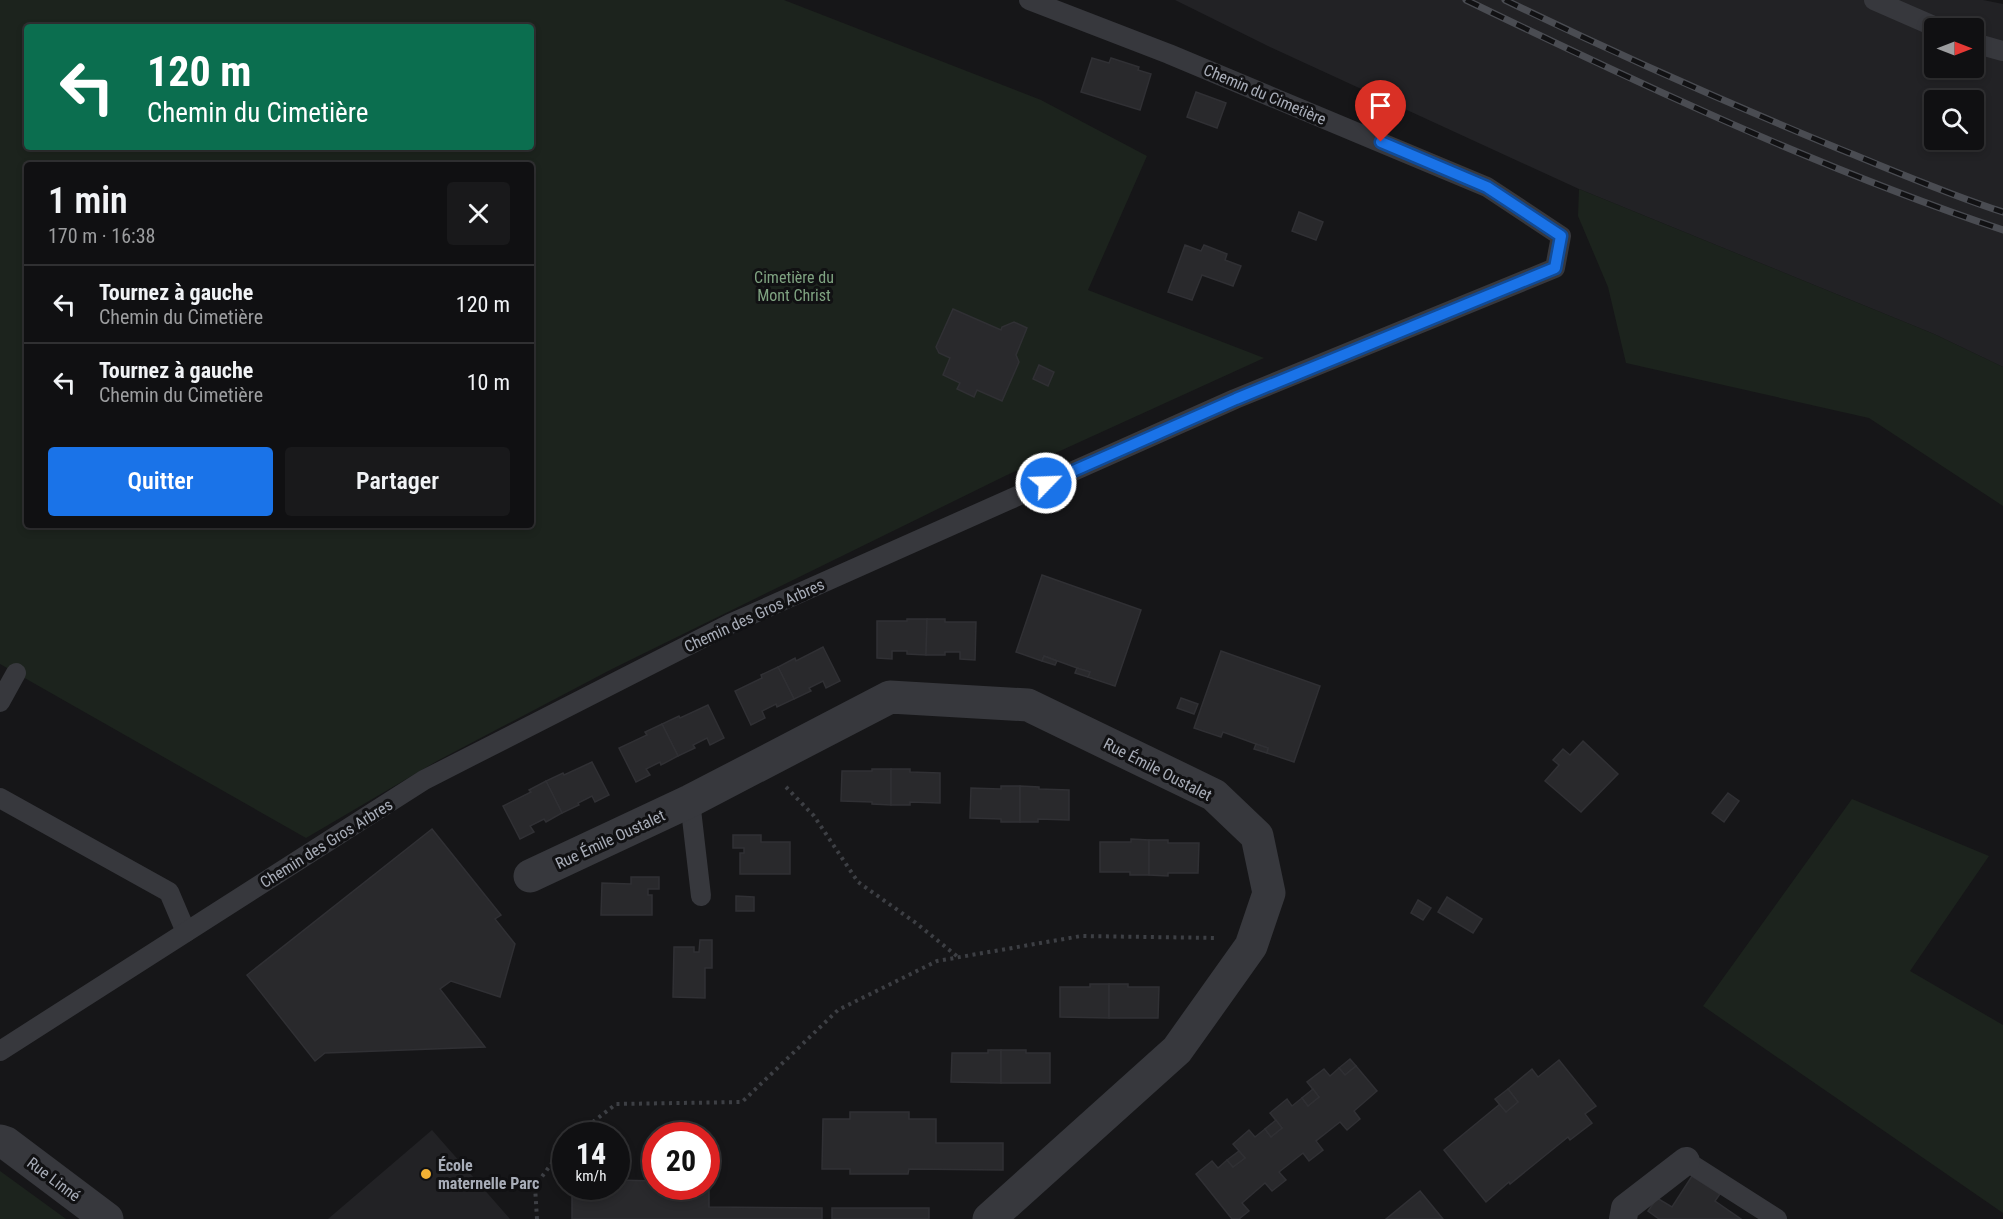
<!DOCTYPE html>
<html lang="fr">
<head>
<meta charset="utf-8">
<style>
	body { margin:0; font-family:"Roboto Condensed",sans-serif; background:#19191b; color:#f1f3f6; height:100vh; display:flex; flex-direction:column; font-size:22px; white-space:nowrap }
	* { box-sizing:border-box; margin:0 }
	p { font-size:20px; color:#9c9d9f }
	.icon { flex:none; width:33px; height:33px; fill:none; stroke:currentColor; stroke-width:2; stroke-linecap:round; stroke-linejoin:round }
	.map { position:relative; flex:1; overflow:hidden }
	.details { position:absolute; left:24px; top:162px; width:510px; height:366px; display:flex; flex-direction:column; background:#101012; border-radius:6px; box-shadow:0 3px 9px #0003,0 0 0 2px #303032 }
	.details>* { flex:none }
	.hud { position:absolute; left:24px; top:24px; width:510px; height:126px; border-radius:6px; box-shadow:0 3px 9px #0003,0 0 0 2px #303032; background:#0b6e4f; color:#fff; overflow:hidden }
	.needle { width:39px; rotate:90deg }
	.fabs { position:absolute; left:1924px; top:18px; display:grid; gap:12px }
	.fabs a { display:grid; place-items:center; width:60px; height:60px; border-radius:6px; background:#101012; box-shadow:0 3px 9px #0003,0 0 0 2px #303032; font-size:30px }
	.speed { position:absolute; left:552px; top:1122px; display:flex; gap:12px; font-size:30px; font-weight:700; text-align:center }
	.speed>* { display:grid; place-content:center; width:78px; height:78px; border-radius:50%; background:#101012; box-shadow:0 3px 9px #0003,0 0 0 2px #303032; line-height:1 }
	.speed small { font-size:15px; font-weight:400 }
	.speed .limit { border:9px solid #d22; background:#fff; color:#111 }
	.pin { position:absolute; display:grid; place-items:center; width:51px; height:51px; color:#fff; margin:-62px -26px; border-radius:50% 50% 50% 0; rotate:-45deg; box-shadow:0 0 6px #0007 }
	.pin .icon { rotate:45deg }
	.me { position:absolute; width:66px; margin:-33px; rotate:66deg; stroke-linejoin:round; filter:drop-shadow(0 0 4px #0008) }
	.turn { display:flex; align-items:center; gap:21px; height:126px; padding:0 24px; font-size:27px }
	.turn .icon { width:78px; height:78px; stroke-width:2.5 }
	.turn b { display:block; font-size:42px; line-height:51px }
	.round { display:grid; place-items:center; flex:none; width:63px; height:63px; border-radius:6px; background:#19191b }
	.overview { display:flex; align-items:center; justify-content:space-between; height:102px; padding:0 24px }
	h1 { font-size:36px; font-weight:600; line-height:45px }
	.action { display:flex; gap:12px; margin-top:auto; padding:12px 24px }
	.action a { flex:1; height:69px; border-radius:6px; background:#1a73e8; color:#fff; font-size:24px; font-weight:600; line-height:69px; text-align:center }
	.action a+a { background:#19191b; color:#f1f3f6 }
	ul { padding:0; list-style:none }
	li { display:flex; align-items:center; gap:18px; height:78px; padding:0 24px; border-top:2px solid #303032 }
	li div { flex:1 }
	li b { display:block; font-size:22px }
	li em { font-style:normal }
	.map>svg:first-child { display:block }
	.built { fill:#222225; fill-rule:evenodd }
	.green { fill:#1c231d; fill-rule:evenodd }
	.building { fill:#29292c; stroke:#303034; stroke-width:1.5 }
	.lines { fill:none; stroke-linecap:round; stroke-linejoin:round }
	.path { stroke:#3d3f44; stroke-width:4; stroke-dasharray:3 4.5; stroke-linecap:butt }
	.service { stroke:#37383d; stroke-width:20 }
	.pedestrian { stroke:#37383d; stroke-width:28 }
	.minor { stroke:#37383d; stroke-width:33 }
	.rail-casing { stroke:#4a4c52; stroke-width:7 }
	.rail { stroke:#111113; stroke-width:4.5; stroke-dasharray:14; stroke-linecap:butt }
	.route-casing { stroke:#114b97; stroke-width:15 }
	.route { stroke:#1a73e8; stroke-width:10 }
	.poi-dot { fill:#f2b134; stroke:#111113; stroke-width:2 }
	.labels { text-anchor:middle; stroke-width:6; stroke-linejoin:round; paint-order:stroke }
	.street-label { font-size:16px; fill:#a8adb8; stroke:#111113 }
	.park-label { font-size:16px; fill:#7fa381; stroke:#111113 }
	.poi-label { font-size:16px; font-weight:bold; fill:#a8adb8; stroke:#111113; text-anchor:start }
</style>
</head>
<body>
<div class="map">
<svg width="2003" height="1219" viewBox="0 0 2003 1219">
	<rect width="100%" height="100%" fill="#161618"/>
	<g class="built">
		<path d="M1175,0H1983L2003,4V367L1934,334L1579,189L1270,47ZM1935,28H1974V68H1935ZM1935,100H1974V140H1935Z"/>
		<path d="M432,1130L510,1219H328Z"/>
	</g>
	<g class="green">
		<path d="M0,0H784L1041,100L1147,156L1088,290L1264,358L1007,475L612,669L437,761L306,838L0,664ZM27,27H531V147H27ZM27,165H531V525H27Z"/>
		<path d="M1579,189L1934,334L2003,367V506L1869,418L1626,363L1608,287L1578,216Z"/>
		<path d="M1852,799L1989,856L1910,971L2003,1025V1213L1703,1006Z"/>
		<path d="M0,1171L66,1219H0Z"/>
	</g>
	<g class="building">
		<path d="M1092,58L1109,63L1111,58L1139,67L1138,70L1151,74L1140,110L1081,92Z"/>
		<path d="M1196,92L1226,103L1217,128L1187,117Z"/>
		<path d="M1299,212L1323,222L1316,240L1292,231Z"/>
		<path d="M1185,245L1201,251L1204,245L1227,254L1225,260L1241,266L1233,286L1202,275L1192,300L1168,292Z"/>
		<path d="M953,309L1001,330L1002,327L1014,322L1027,328L1016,355L1019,362L1002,401L977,390L974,397L957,389L960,383L943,375L950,358L939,353L936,347Z"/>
		<path d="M1039,365L1054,372L1048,386L1033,379Z"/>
		<path d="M1042,575L1141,610L1115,686L1088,677L1090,672L1077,668L1044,656L1042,661L1016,652Z"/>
		<path d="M907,619H927L926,655L907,654V651H892V659L877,658V621H907Z"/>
		<path d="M927,619H945V622H976L975,660L960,659V652H945V655H926Z"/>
		<path d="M823,647L840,681L826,688L823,681L809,688L811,691L794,699L778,667L795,658L796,661Z"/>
		<path d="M1221,651L1320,686L1294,762L1267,753L1268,748L1256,744L1223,732L1221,737L1194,728Z"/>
		<path d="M1044,656L1057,661L1055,665L1042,661Z"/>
		<path d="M778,667L794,699L777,707L776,704L762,711L765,718L751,725L735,691L762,678L761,675Z"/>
		<path d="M1077,668L1090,672L1088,677L1075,673Z"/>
		<path d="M1181,698L1198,704L1194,714L1177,708Z"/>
		<path d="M708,705L724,738L710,745L707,738L693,745L695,748L678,756L662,724L679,716L680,718Z"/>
		<path d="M662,724L678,756L661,765L660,762L646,769L650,775L636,782L619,748L647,735L645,732Z"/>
		<path d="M1583,741L1618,774L1581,812L1545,781L1559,765L1553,760L1563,749L1570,755Z"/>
		<path d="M1256,744L1268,748L1267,753L1254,749Z"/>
		<path d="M592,762L609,795L595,802L592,796L578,803L579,805L562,813L546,781L563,773L564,775Z"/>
		<path d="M872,769H891V805L872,804V802L841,801L842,771H872Z"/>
		<path d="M891,769H910V772L940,773V803L910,802V805H891Z"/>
		<path d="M546,781L562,813L546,822L544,819L530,826L534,832L520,839L503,806L531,792L529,790Z"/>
		<path d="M1001,786H1020V822H1001V819L970,818L971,788L1001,789Z"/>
		<path d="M1020,786L1039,787V789L1069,790V820L1038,819V822H1020Z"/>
		<path d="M1728,793L1739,801L1724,822L1712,813Z"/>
		<path d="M432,829L501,915L495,919L515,944L500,997L451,981L440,989L485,1047L325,1053L315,1061L247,975Z"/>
		<path d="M733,835H761V842H790V874H740V853H744V848H733Z"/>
		<path d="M1131,839L1149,840V875H1130V872H1100V842H1131Z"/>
		<path d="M1149,840H1168V843H1199L1198,873H1168V876L1149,875Z"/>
		<path d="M631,877H659V889H648V895H652V915H601L602,883L631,884Z"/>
		<path d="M736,896L754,897V911H736Z"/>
		<path d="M1447,897L1482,919L1473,933L1438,912Z"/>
		<path d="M1418,900L1431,908L1423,920L1411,913Z"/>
		<path d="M700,940H712V968H705V998L673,997L674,947H694V952H699Z"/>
		<path d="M1090,984H1109V1018L1060,1017V987H1090Z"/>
		<path d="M1109,984H1128V987H1159L1158,1018H1109Z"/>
		<path d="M988,1050H1001V1083L951,1082L952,1053H988Z"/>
		<path d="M1001,1050H1026V1053H1050V1083H1001Z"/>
		<path d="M1350,1059L1356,1066L1345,1075L1339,1068Z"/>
		<path d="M1559,1060L1596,1106L1585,1114L1592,1123L1570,1140L1568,1137L1510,1184L1509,1182L1486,1202L1444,1150L1500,1104L1506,1112L1518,1102L1508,1089L1532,1069L1538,1077Z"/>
		<path d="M1356,1066L1377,1091L1354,1111L1360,1119L1347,1130L1340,1122L1316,1141L1323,1150L1309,1161L1303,1153L1279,1172L1286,1180L1272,1191L1265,1183L1242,1203L1249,1211L1239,1219H1232L1196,1174L1212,1161L1218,1168L1227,1160L1233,1167L1245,1158L1233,1144L1249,1130L1255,1137L1265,1129L1271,1137L1282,1128L1270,1113L1287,1099L1292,1106L1302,1098L1308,1106L1319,1097L1307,1082L1324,1069L1330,1076L1339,1068L1345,1075Z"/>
		<path d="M1313,1089L1319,1097L1308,1106L1302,1098Z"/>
		<path d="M1508,1089L1518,1102L1506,1112L1495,1099Z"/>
		<path d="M850,1112H909V1119H936V1143H1003V1170L909,1169L908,1174H850V1169H822L823,1119H850Z"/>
		<path d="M1276,1120L1282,1128L1271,1137L1265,1129Z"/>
		<path d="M1239,1151L1245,1158L1233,1167L1227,1160Z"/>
		<path d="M1692,1176L1720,1194L1715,1201L1741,1219H1659L1648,1211L1657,1198L1672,1207Z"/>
		<path d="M616,1180L656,1181V1186H706V1181H709V1207L822,1208V1219H572V1186H616Z"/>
		<path d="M1420,1191L1443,1219H1386Z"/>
		<rect x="832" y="1208" width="97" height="11"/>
	</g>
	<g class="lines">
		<g class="path">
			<path d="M786,787L814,816L858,882L916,923L958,957"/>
			<path d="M575,1136L616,1104L742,1102L838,1010L937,961L1081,936L1218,938"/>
			<path d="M537,1219L535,1186L566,1144"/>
		</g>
		<g class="service">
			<path d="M1874,0L1938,28"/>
			<path d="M1974,43L2003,51"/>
			<path d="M0,702L16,673"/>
			<path d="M0,798L169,892L186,932"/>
			<path d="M690,801L701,896"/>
			<path d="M0,1051L424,780L730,624L1235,399L1555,268L1561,236L1487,187L1169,54L1029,0"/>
			<path d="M1686,1161L1777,1219"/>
		</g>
		<path class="pedestrian" d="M1623,1219L1625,1208L1686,1161"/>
		<g class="minor">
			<path d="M530,876L690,801L890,697L1028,705L1214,795L1257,836L1269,893L1251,946L1177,1050L989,1219"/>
			<path d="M0,1141L6,1143L107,1219"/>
		</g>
		<defs>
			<g id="rail">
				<path d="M1466,0C1642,85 1818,168 2003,230"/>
				<path d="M1505,0C1614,53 1725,102 1837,148C1892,170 1947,194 2003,212"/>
			</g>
		</defs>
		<use href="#rail" class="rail-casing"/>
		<use href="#rail" class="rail"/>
	</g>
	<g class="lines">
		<defs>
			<path id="route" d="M1046,483L1236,399L1555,268L1561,236L1487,187L1381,142"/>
		</defs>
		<use href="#route" class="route-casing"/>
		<use href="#route" class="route"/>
	</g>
	<circle class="poi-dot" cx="426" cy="1174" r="6"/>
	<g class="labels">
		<g class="street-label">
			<text transform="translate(1265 94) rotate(23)" y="6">Chemin du Cimetière</text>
			<text transform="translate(754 615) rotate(-25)" y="6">Chemin des Gros Arbres</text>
			<text transform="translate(1158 769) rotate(27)" y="6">Rue Émile Oustalet</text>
			<text transform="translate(610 839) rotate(-25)" y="6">Rue Émile Oustalet</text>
			<text transform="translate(326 843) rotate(-32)" y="6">Chemin des Gros Arbres</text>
			<text transform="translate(54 1179) rotate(37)" y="6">Rue Linné</text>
		</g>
		<g class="park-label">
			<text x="794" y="283">Cimetière du<tspan x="794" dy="18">Mont Christ</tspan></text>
		</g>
		<g class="poi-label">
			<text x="438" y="1171">École<tspan x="438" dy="18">maternelle Parc</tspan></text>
		</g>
	</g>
</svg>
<div class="fabs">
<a><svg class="needle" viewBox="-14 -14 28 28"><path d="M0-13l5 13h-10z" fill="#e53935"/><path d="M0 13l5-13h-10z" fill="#9c9d9f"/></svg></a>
<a><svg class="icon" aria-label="search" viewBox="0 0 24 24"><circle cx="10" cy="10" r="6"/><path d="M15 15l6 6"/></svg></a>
</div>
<div class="speed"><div>14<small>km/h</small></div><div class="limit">20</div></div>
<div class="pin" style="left:1381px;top:142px;background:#d93025"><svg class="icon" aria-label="arrive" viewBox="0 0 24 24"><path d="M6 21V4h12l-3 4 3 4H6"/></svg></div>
<svg class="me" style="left:1046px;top:483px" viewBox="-20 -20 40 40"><circle r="17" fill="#1a73e8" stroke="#fff" stroke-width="3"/><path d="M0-11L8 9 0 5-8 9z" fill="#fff"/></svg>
<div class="hud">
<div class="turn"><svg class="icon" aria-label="left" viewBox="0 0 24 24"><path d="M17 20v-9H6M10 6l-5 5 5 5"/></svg><div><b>120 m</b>Chemin du Cimetière</div></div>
</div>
<section class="details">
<div class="overview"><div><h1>1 min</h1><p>170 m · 16:38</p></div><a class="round"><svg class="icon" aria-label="close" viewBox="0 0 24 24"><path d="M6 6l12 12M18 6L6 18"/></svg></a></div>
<ul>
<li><svg class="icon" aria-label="left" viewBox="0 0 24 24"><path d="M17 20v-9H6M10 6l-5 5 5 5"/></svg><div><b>Tournez à gauche</b><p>Chemin du Cimetière</p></div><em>120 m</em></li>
<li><svg class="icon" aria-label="left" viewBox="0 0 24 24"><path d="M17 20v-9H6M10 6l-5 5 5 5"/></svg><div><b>Tournez à gauche</b><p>Chemin du Cimetière</p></div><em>10 m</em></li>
</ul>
<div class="action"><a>Quitter</a><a>Partager</a></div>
</section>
</div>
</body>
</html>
